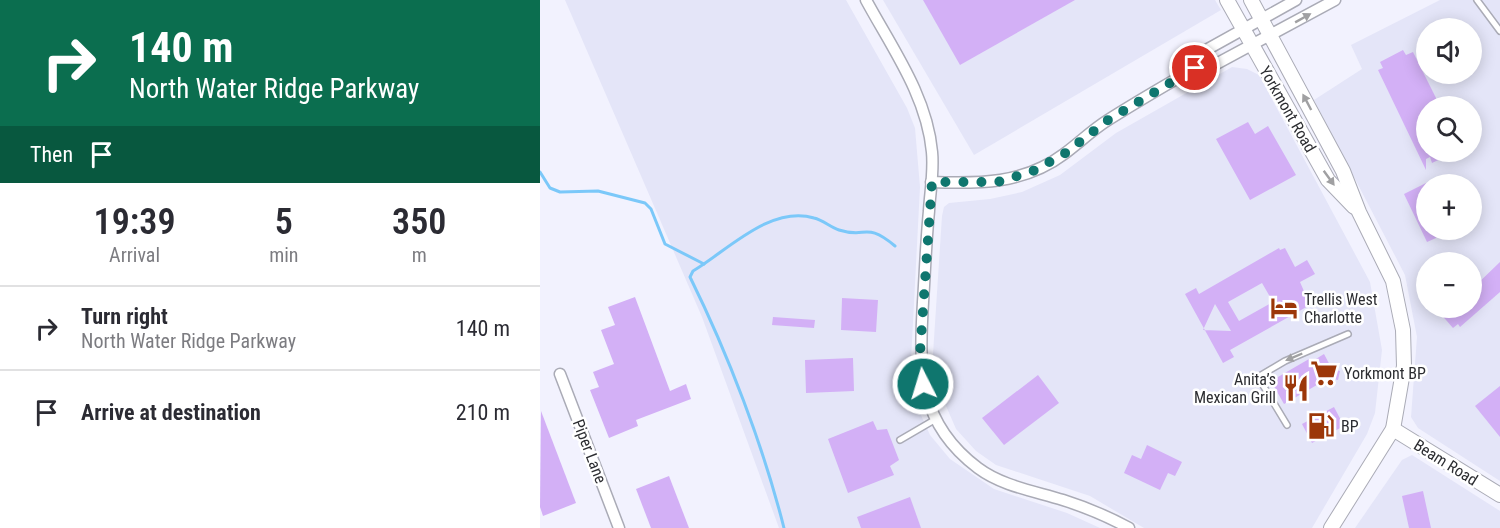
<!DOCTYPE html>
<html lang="en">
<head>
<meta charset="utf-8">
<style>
	body { margin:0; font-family:"Roboto Condensed",sans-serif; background:#f2f2f3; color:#2b2b33; height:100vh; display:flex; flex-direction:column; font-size:22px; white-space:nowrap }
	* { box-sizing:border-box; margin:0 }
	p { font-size:20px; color:#7c7c81 }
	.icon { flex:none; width:33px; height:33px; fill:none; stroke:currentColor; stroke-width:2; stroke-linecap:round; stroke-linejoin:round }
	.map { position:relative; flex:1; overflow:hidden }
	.details { display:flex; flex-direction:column; background:#fff; width:540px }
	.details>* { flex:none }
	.guide { background:#0b6e4f; color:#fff; overflow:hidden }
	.controls { position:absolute; left:876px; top:18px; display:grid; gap:12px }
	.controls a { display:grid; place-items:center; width:66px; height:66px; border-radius:50%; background:#fff; box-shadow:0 3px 15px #0003; font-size:30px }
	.pin { position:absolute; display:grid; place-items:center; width:51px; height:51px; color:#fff; margin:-26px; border:3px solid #fff; border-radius:50%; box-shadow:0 2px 6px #0007 }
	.me { position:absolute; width:66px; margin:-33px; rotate:355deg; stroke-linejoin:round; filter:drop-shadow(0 0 4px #0008) }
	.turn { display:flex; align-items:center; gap:21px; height:126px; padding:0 30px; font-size:27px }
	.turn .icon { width:78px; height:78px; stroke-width:2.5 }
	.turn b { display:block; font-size:42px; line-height:51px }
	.then { display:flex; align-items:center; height:57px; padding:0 30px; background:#0003; gap:12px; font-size:22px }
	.eta { display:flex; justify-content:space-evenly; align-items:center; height:102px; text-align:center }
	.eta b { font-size:36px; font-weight:600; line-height:42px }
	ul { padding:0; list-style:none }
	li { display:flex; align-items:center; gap:18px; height:84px; padding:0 30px; border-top:2px solid #e1e1e2 }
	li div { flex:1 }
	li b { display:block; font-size:22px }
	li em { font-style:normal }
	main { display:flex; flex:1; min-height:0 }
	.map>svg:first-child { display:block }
	.built { fill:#e4e5f8; fill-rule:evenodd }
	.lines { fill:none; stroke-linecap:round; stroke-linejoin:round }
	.stream { stroke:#7bc8f9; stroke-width:3 }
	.building { fill:#d3b0f6; fill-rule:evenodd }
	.service-casing { stroke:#aaabb6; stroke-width:8 }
	.minor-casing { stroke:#aaabb6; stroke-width:13 }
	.tertiary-casing { stroke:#aaabb6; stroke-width:16 }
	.service { stroke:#fff; stroke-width:5 }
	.minor { stroke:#fff; stroke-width:10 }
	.tertiary { stroke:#fff; stroke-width:14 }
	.oneway { fill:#a0a0a2 }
	.route { stroke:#0f766e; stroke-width:10; stroke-dasharray:0 18 }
	.labels { text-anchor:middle; stroke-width:5; stroke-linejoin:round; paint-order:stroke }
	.street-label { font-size:16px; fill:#2c2d31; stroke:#fff }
	.poi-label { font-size:16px; fill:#2c2d31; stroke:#fff; text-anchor:start }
</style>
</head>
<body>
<main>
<section class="details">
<div class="guide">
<div class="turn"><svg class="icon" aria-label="right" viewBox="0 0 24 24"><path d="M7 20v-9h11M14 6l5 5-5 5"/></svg><div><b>140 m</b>North Water Ridge Parkway</div></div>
<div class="then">Then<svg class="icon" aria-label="arrive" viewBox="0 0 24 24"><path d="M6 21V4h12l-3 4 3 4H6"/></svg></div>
</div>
<div class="eta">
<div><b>19:39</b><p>Arrival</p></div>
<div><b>5</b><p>min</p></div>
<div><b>350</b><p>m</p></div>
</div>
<ul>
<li><svg class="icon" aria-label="right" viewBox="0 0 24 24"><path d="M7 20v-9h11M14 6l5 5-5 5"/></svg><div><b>Turn right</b><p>North Water Ridge Parkway</p></div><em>140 m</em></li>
<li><svg class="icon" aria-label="arrive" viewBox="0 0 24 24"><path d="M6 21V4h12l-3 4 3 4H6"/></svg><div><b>Arrive at destination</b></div><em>210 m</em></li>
</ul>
</section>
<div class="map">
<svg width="960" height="528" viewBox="0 0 960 528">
	<rect width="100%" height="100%" fill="#f2f2fe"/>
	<g class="built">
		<path d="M25,0H306L367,108L375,128L380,187L370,380L375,402L390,435L410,459L454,489L527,513L560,528H239L162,317Z"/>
		<path d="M343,0H675L681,10L434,155Z"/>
		<path d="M900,0H960V481L878,428L871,417L877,337L865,275L774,100L822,69L811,45ZM886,28H932V74H886ZM886,106H932V152H886ZM886,184H932V230H886ZM886,262H932V308H886Z"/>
		<path d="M692,67L707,69L719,75L830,282L842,350L835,413L827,434L772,528H604L550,496L456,465L436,451L416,429L397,385L393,354L402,216L404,207L409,203L450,199L482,192L520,175L576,133Z"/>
		<path d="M872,455L960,511V528H815L862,460Z"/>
	</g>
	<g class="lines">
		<g class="stream">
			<path d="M0,172L10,188L20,192L58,191L105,203L111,209L125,244L164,264"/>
			<path d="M244,528C223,445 188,354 150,277L153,271C187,251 230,205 274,218C283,220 290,227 299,230C327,239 325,221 355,246"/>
		</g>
	</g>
	<g class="building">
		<path d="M383,0H535L420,65Z"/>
		<path d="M863,50L866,55L873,52L900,106H886V152H915L892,163L890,157L886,159V170L838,70L843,68L840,62Z"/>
		<path d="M708,122L715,134L728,126L756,175L710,200L676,139Z"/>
		<path d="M886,183V230H914L887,242L864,194Z"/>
		<path d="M739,248L740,250L745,248L755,267L767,260L775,274L760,282L770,305L690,350L694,357L683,363L645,294L656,288L659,294ZM722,283L733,302L699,321L688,302ZM675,304L691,331L663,330Z"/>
		<path d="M960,262V292L920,327L918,324L913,328L899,312L905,308H932V289Z"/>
		<path d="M95,297L130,391L146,384L151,399L96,420L98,426L69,438L50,390L59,387L53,372L74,364L61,330L75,325L68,307Z"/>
		<path d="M302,298L338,300L336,332L301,330Z"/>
		<path d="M233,317L275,320L274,328L232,325Z"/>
		<path d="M784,354L792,369L800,371L798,380L789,378L744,404L731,381L769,359L771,362Z"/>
		<path d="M313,358L314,391L266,393L265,360Z"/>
		<path d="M498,375L519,403L464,445L442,418Z"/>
		<path d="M960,386V437L935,406Z"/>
		<path d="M794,407L804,426L772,443L762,424Z"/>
		<path d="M1,411L36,503L3,516L0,507Z"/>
		<path d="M333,421L337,430L347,429L359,460L350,466L354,475L308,493L288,439Z"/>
		<path d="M607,445L642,462L635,476L628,473L620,490L584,473L592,455L601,459Z"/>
		<path d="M129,476L149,528H111L96,489Z"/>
		<path d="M883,491L891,528H869L862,496Z"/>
		<path d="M370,497L381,528H321L317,517Z"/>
	</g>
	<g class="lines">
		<defs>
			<g id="service">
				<path d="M937,0L960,31"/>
				<path d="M747,425L718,377L745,361L808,334"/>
				<path d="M360,440L396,419"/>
			</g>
			<g id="minor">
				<path d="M326,0C352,48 387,96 392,152C394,172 390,192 389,211C386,241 385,272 383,302C379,370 378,423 438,468C462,486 494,491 523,500C545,507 569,517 589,528"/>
				<path d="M756,0L657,55L655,68L665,70L795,0"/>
				<path d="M391,182C439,184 484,184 524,154C539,143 552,130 568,120C596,102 626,85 655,68"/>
				<path d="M20,374L79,528"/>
			</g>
			<g id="tertiary">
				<path d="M687,0L788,180L814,207"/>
				<path d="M711,0L803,171L819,212L853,281L863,330L864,366L853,429L791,528"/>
				<path d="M853,429L960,495"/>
			</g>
		</defs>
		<use href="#service" class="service-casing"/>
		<use href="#minor" class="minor-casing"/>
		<use href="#tertiary" class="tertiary-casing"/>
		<use href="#service" class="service"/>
		<use href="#minor" class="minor"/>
		<use href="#tertiary" class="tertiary"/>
	</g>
	<defs><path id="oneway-solid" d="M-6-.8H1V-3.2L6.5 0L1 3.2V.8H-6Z" transform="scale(1.5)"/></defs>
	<g class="oneway">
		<use href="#oneway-solid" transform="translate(763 18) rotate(-29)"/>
		<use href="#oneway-solid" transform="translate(767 102) rotate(-118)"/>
		<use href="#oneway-solid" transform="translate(789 178) rotate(54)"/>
		<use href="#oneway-solid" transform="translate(754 357) rotate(157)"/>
	</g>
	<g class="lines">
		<path class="route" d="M383,384L380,353L392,182H458L493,171L524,154L568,120L655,68"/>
	</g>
	<defs>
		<symbol id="hotel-bare" viewBox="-9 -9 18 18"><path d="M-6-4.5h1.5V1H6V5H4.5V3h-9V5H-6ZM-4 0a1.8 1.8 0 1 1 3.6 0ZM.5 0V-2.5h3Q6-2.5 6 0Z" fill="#9c3709" stroke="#fff" stroke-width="2.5" paint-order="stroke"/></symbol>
		<symbol id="supermarket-bare" viewBox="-9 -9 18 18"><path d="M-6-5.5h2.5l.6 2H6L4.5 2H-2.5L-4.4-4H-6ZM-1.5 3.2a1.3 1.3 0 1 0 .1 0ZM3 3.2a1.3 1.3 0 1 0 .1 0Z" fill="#9c3709" stroke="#fff" stroke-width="2.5" paint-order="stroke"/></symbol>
		<symbol id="restaurant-bare" viewBox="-9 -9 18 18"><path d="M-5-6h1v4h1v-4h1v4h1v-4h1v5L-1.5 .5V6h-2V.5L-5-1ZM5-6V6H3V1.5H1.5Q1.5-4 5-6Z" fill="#9c3709" stroke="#fff" stroke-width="2.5" paint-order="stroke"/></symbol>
		<symbol id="fuel-bare" viewBox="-9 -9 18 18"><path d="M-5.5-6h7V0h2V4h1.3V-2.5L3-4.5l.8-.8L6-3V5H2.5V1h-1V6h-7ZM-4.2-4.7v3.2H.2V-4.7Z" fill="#9c3709" stroke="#fff" stroke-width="2.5" paint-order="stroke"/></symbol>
	</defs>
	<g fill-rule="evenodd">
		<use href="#hotel-bare" x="725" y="289" width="38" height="38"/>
		<use href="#supermarket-bare" x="765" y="354" width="38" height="38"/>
		<use href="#restaurant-bare" x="737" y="369" width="38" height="38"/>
		<use href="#fuel-bare" x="762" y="407" width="38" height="38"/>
	</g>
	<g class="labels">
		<g class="street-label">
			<text transform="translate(748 109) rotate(60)" y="6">Yorkmont Road</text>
			<text transform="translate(50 451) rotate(69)" y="6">Piper Lane</text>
			<text transform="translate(906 462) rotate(32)" y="6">Beam Road</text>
		</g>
		<g class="poi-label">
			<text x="764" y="305">Trellis West<tspan x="764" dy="18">Charlotte</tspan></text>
			<text x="804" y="379">Yorkmont BP</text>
			<text x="736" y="385" text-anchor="end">Anita’s<tspan x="736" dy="18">Mexican Grill</tspan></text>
			<text x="801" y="432">BP</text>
		</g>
	</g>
</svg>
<div class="controls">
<a><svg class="icon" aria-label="sound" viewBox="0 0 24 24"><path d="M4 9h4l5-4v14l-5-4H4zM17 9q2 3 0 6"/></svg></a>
<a><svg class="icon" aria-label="search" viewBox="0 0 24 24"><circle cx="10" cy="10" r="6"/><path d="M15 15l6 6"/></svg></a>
<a>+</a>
<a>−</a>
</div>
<div class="pin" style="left:655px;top:68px;background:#d93025"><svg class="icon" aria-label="arrive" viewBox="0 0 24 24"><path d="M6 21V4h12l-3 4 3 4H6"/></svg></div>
<svg class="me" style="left:383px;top:384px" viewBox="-20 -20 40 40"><circle r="17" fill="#0f766e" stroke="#fff" stroke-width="3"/><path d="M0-11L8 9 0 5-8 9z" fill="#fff"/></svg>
</div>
</main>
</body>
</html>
